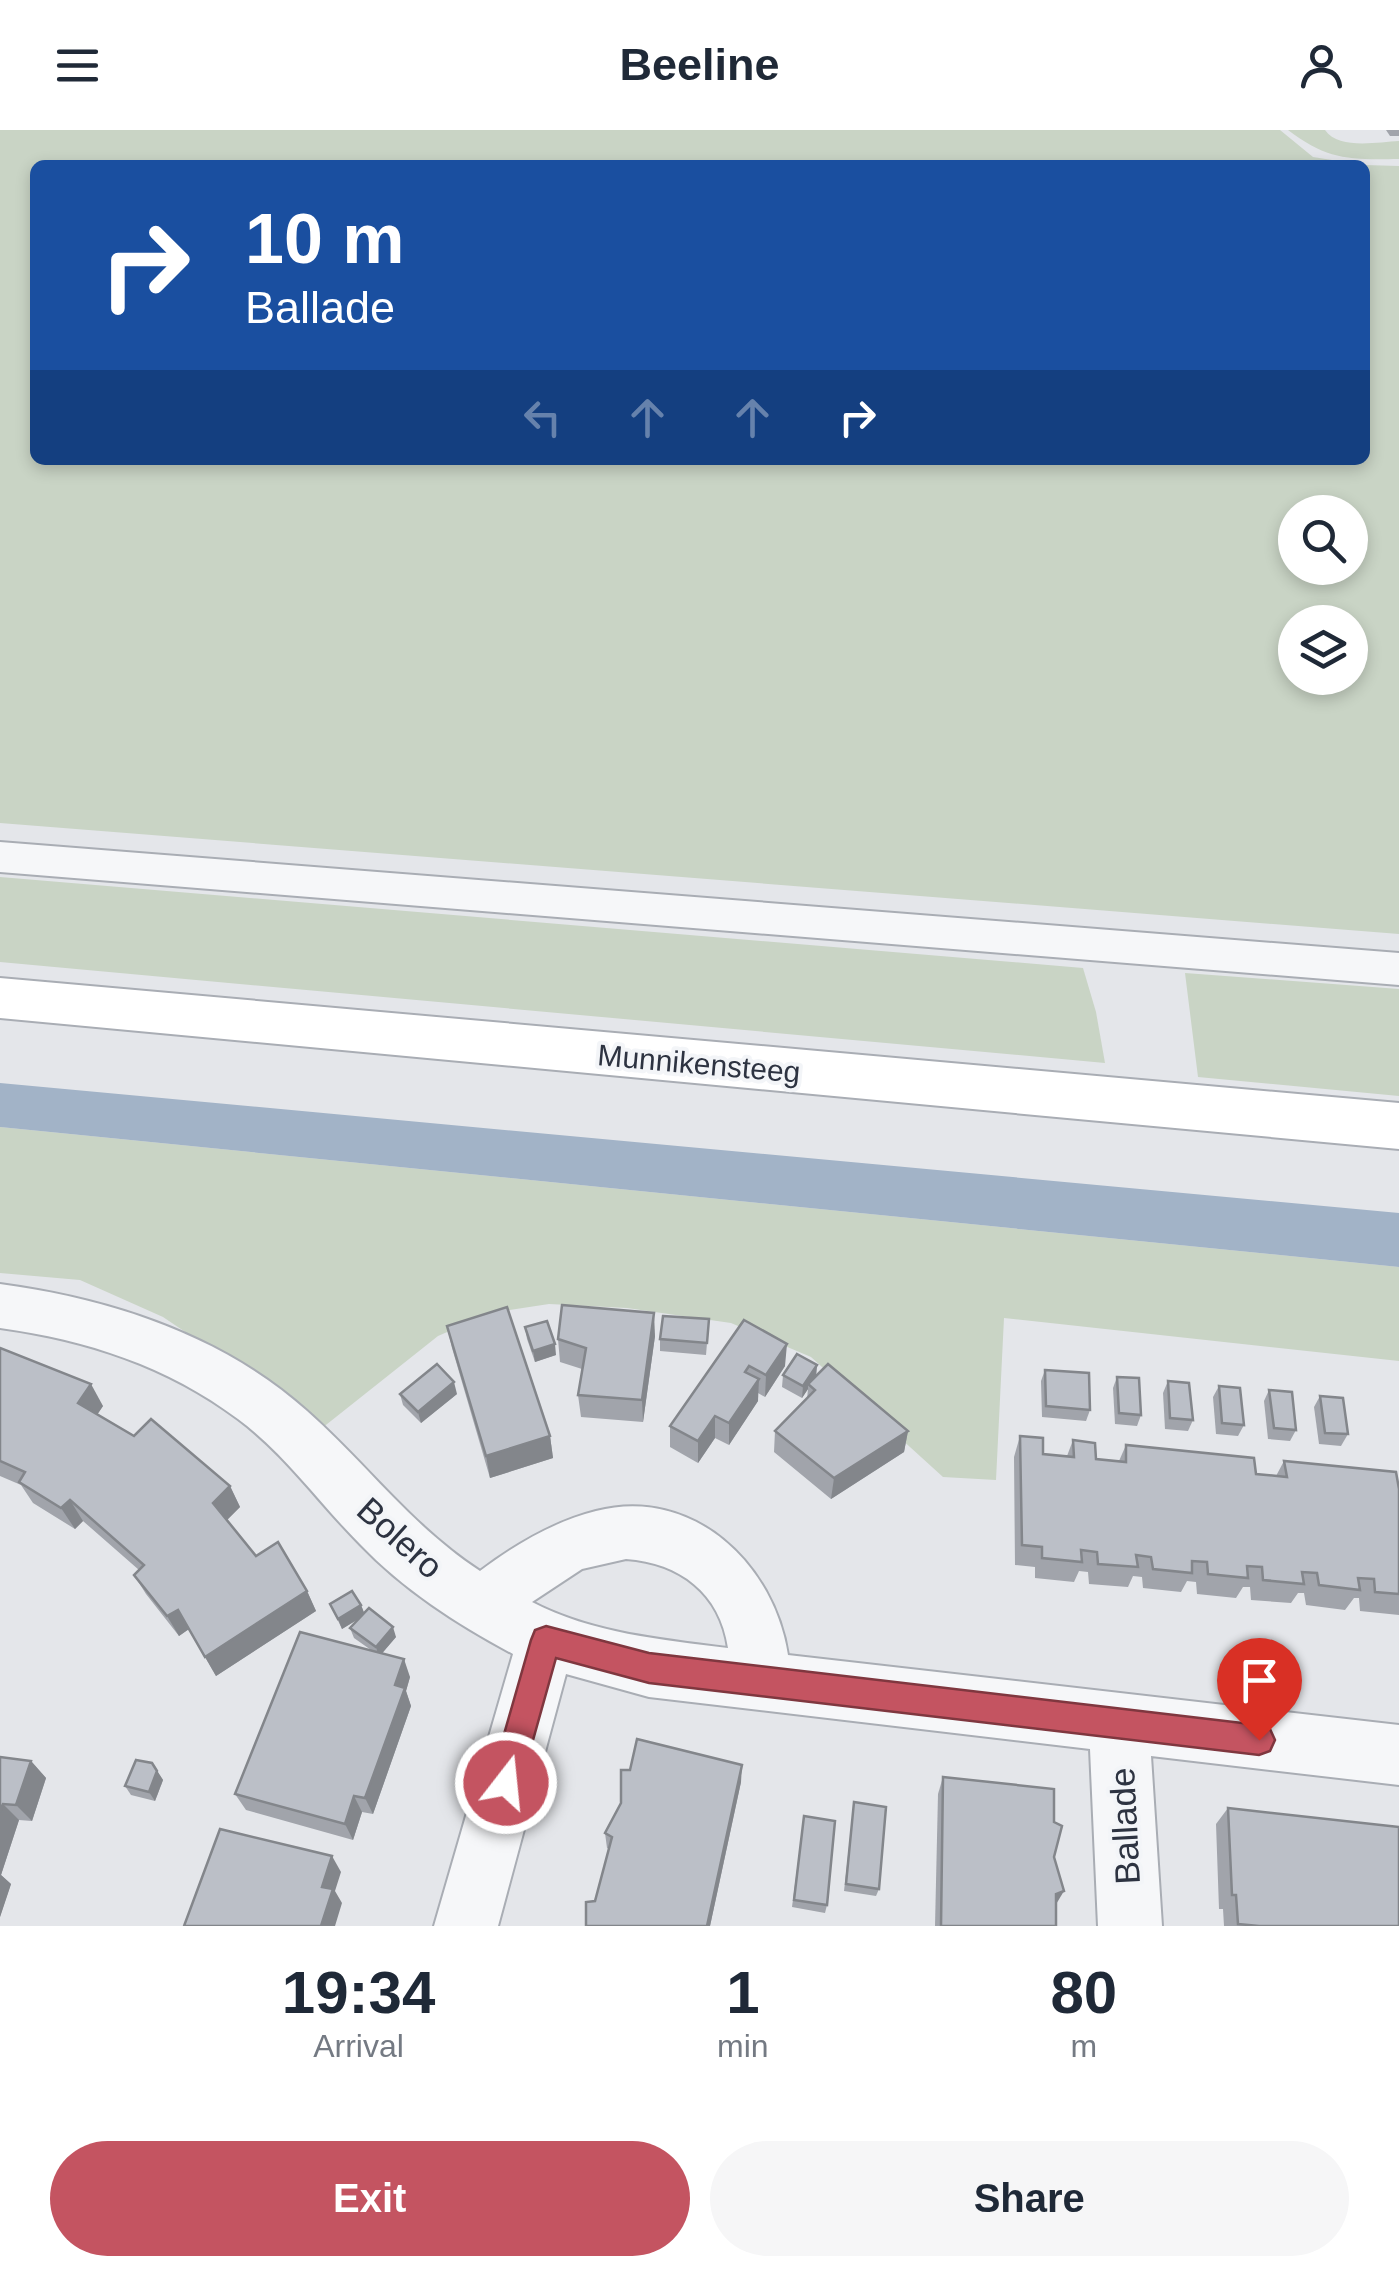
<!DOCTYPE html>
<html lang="en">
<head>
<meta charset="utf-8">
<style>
	body { margin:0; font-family:Arial,sans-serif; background:#f6f6f7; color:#1f2937; height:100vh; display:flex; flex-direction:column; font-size:38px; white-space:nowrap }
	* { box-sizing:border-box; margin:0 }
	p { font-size:32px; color:#747a83 }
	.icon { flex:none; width:55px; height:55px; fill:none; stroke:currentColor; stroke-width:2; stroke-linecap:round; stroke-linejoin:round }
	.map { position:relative; height:1796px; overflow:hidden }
	.details { display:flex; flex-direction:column; background:#fff; flex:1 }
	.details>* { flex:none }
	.top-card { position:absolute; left:30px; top:30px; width:1340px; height:305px; border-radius:15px; box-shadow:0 5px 15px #0003; background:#1a4fa0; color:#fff; overflow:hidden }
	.tools { position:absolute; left:1278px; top:365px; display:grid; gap:20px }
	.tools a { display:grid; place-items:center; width:90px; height:90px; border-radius:50%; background:#fff; box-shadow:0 5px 15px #0003; font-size:50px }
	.pin { position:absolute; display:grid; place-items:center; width:85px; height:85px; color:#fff; margin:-102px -42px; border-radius:50% 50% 50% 0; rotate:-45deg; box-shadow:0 0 10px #0007 }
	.pin .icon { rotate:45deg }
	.me { position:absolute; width:110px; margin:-55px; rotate:16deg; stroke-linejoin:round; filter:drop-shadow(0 0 8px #0008) }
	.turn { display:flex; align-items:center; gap:35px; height:210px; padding:0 50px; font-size:45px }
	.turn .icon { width:130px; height:130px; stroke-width:2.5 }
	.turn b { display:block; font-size:70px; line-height:85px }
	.lanes { display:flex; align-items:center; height:95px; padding:0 50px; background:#0003; justify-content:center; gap:50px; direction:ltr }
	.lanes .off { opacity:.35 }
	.eta { display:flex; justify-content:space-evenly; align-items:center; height:170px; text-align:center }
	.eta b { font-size:60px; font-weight:700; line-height:70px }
	.action { display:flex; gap:20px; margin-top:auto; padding:20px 50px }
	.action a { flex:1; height:115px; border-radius:60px; background:#c45461; color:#fff; font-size:40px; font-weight:700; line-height:115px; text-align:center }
	.action a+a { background:#f6f6f7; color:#1f2937 }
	header { display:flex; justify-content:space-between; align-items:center; height:130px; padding:0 50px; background:#fff; font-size:45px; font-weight:700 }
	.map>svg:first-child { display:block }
	.green { fill:#c9d4c5; fill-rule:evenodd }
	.water { fill:#a2b3c7 }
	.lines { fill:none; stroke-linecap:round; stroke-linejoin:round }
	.street-casing { stroke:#a9adb4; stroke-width:4 }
	.secondary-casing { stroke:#a9adb4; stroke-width:4 }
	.street { fill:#f6f7f9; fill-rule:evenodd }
	.secondary { fill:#fff; fill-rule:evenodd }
	.wall { fill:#a1a4ab }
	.shaded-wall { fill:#83868b }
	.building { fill:#bbbfc7; stroke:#83868b; stroke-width:2.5 }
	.route { fill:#c45461; stroke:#7f373f; stroke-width:2.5 }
	.labels { text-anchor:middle; stroke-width:8; stroke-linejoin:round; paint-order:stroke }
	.street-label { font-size:30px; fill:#2d3341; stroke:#f3f5f8 }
	.near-street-label { font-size:35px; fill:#2d3341; stroke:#f3f5f8 }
</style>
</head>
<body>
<header><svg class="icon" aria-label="menu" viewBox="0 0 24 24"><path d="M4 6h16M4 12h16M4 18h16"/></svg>Beeline<svg class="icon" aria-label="person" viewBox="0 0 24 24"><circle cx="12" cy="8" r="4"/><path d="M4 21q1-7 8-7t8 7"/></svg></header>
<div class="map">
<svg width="1399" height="1796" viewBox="0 0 1399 1796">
	<rect width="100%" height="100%" fill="#e4e6ea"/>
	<g class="green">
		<path d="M0,0H1280L1313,27L1364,35H35V330H1365V35L1399,36V804L0,693ZM1295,382H1350V438H1295ZM1295,492H1350V548H1295Z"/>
		<path d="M1288,0H1325C1339,20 1377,12 1399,11V29C1350,30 1327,30 1288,0Z"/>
		<path d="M0,747L1083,838L1096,882L1105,933L0,832Z"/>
		<path d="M1185,843L1399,859V966L1198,947Z"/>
		<path d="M0,997L1399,1137V1231L1004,1188L996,1350L943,1347L811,1227L731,1193L627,1178L549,1174L491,1183L438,1206L307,1310L236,1236L163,1187L80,1150L0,1143Z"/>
	</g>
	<path class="water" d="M0,953L1399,1083V1137L0,997Z"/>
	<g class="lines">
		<defs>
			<g id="street">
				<path d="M0,712L1399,823V855L0,742Z"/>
				<path d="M0,1154C111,1169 222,1205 307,1281C368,1335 410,1395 480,1441C516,1414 553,1392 596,1381C693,1356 774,1434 788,1525L1399,1595V1655L1151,1626L1162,1796H1098L1090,1619L649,1567L566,1544L498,1796H434L513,1524C457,1494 404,1460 360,1414C319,1373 285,1324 238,1289C167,1236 87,1210 0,1198ZM626,1429C680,1433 720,1463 728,1518C663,1510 591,1503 532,1472L582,1439Z"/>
			</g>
			<path id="secondary" d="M0,848L1399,973V1019L0,888Z"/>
		</defs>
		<use href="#street" class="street-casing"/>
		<use href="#secondary" class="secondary-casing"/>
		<use href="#street" class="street"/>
		<use href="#secondary" class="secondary"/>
	</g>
	<g class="wall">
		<path d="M1386,0H1399V6H1390Z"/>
		<path d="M709,1189L706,1225L660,1221V1209Z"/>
		<path d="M744,1190L785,1236L765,1267L758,1263V1271L729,1315L715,1308L698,1333L670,1317V1296Z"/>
		<path d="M447,1196L550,1306L553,1328L490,1348L452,1218Z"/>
		<path d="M525,1197L556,1225L535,1232L527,1209Z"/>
		<path d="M655,1206L643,1292L581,1287L578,1265L582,1239L560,1232L558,1209Z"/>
		<path d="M0,1218L103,1276L97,1285L134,1306L230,1356L240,1377L227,1390L256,1426L307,1461L316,1481L216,1546L189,1499L179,1506L146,1464L134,1445L139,1440L83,1391L75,1399L33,1373L21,1355L0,1346Z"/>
		<path d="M817,1235L816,1246L908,1301L904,1322L831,1369L774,1322L775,1301L807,1269L808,1259L802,1268L782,1257L783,1245Z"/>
		<path d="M1045,1240L1090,1280L1086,1291L1042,1287L1041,1251Z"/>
		<path d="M1117,1247L1141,1285L1137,1296L1115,1294L1113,1258Z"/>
		<path d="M1168,1251L1193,1290L1188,1301L1165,1299L1163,1263Z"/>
		<path d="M1219,1256L1244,1295L1238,1306L1216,1304L1213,1267Z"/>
		<path d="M1269,1260L1296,1300L1290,1311L1268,1309L1264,1271Z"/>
		<path d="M400,1264H457L421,1293L403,1275Z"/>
		<path d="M1320,1266L1348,1304L1341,1316L1319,1314L1314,1277Z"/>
		<path d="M1020,1306L1043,1324L1067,1326L1073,1310L1096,1329L1119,1331L1126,1315L1256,1344L1276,1346L1284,1331L1399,1359V1485L1360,1481L1359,1468H1354L1345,1480L1306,1475L1304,1463H1298L1291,1473L1251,1470L1250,1457H1243L1236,1468L1197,1464L1196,1452L1187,1451L1181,1462L1143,1458L1142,1447L1133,1446L1128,1457L1089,1454L1088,1442L1079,1441L1074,1452L1035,1448V1437L1015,1435L1014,1327Z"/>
		<path d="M330,1474L361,1475L364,1483L396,1507L382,1523L410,1547L406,1561L411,1576L373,1684L362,1682L353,1710L246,1680L235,1664L371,1520L354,1508L350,1498L360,1488L342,1499Z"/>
		<path d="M0,1627L31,1631L46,1648L32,1691L19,1690L1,1745L11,1754L0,1787Z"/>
		<path d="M152,1633L163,1650L155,1671L131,1665L125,1656Z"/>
		<path d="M943,1647L1054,1727L1056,1796H935L938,1664Z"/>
		<path d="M741,1652L710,1796L595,1771L609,1719L607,1718L605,1703Z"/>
		<path d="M854,1672L879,1759L876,1766L844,1761Z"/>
		<path d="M1228,1678L1399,1796H1224L1223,1779H1219L1216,1694Z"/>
		<path d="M804,1686L827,1775L825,1783L792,1777Z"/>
	</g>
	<g class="shaded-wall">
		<path d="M654,1183L655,1206L643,1292L642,1270Z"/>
		<path d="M555,1214L556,1225L535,1232L533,1221Z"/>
		<path d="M787,1214L785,1236L765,1267L766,1245Z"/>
		<path d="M817,1235L816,1246L808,1254V1259L802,1268L803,1256Z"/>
		<path d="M759,1249L758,1271L729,1315V1293Z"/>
		<path d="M454,1252L457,1264L421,1293L418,1282Z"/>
		<path d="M91,1254L103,1276L90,1295L78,1273Z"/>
		<path d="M715,1286V1308L698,1333V1311Z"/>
		<path d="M908,1301L904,1322L831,1369L834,1348Z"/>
		<path d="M550,1306L553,1328L490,1348L486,1326Z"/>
		<path d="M230,1356L240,1377L223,1394L213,1373Z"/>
		<path d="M70,1370L83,1391L75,1399L61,1378Z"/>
		<path d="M307,1461L316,1481L216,1546L205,1527Z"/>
		<path d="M361,1475L365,1485L342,1499L338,1489Z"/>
		<path d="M178,1480L189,1499L179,1506L167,1486Z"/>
		<path d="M393,1497L396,1507L379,1527L376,1517Z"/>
		<path d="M404,1529L410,1547L406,1561L411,1576L373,1684L365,1668L395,1555Z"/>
		<path d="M31,1631L46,1648L32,1691L16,1675Z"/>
		<path d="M152,1633L163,1650L155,1671L149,1662Z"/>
		<path d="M742,1635L741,1652L710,1796H707Z"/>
		<path d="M354,1666L362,1682L353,1710L345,1694Z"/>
		<path d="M3,1674L19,1690L1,1745L11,1754L0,1787V1682Z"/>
		<path d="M332,1726L341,1742L335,1761L342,1773L335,1796H321L322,1757Z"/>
		<path d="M1064,1761L1055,1776L1056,1764Z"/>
	</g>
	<g class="building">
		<path d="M562,1175L654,1183L642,1270L578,1265L586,1218L558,1209Z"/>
		<path d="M507,1177L550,1306L486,1326L447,1196Z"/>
		<path d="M663,1186L709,1189L707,1213L660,1209Z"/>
		<path d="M744,1190L787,1214L766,1245L749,1236L745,1242L759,1249L729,1293L715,1286L698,1311L670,1296Z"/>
		<path d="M547,1191L555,1214L533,1221L525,1197Z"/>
		<path d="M0,1218L91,1254L78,1273L134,1306L151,1289L230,1356L213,1373L256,1426L278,1412L307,1461L205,1527L178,1480L167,1486L134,1445L144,1435L70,1370L61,1378L19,1352L25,1342L0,1331Z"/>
		<path d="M797,1224L817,1235L803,1256L783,1245Z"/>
		<path d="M437,1234L454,1252L418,1282L400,1264Z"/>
		<path d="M828,1234L908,1301L834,1348L775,1301L815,1260L808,1254Z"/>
		<path d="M1045,1240L1089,1243L1090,1280L1046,1276Z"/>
		<path d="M1117,1247L1139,1248L1141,1285L1119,1283Z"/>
		<path d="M1168,1251L1189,1253L1193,1290L1170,1288Z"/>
		<path d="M1219,1256L1240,1258L1244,1295L1222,1293Z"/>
		<path d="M1269,1260L1292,1262L1296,1300L1274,1298Z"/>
		<path d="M1320,1266L1343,1268L1348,1304L1325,1303Z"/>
		<path d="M1020,1306L1043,1308V1324L1074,1327L1073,1310L1095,1313L1096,1329L1126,1332V1315L1254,1328L1256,1344L1287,1347L1284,1331L1396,1342L1399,1359V1464L1375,1462L1374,1449L1358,1448L1360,1460L1319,1455L1317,1443L1302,1442L1304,1454L1263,1450L1262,1437L1247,1436L1248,1448L1208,1444L1207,1432L1192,1431V1443L1153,1439L1151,1427L1136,1425L1138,1437L1098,1434L1097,1422L1081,1420L1082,1432L1042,1428V1417L1022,1415Z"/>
		<path d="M352,1461L361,1475L338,1489L330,1474Z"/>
		<path d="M369,1478L393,1497L376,1517L350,1498Z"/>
		<path d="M300,1502L404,1529L395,1555L405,1558L365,1668L354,1666L345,1694L235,1664Z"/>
		<path d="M637,1609L742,1635L707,1796H586V1772L595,1771L612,1707L605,1703L621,1673V1640H630Z"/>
		<path d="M0,1627L31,1631L16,1675L3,1674L0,1682Z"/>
		<path d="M136,1630L152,1633L157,1641L149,1662L125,1656Z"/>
		<path d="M943,1647L1054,1659V1692L1062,1696L1054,1727L1064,1761L1056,1764V1796H941Z"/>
		<path d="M854,1672L886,1677L879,1759L846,1754Z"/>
		<path d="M1228,1678L1399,1697V1796H1259L1238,1794L1236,1765H1232Z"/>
		<path d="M804,1686L835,1691L827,1775L794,1770Z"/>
		<path d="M220,1699L332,1726L322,1757L333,1759L321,1796H184Z"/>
	</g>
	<path class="route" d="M546,1496L649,1523L1259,1595L1270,1599L1275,1610L1270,1621L1259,1625L649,1553L556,1528L521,1653L517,1664L506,1669L495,1664L490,1653L531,1510L535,1500Z"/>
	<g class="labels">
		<g class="street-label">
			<text transform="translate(699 934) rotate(5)" y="10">Munnikensteeg</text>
		</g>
		<g class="near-street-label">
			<text transform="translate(400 1408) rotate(42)" y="12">Bolero</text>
			<text transform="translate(1125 1696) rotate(-93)" y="12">Ballade</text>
		</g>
	</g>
</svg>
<div class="tools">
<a><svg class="icon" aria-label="search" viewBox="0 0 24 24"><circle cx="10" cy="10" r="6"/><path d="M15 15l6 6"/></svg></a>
<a><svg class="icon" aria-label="layers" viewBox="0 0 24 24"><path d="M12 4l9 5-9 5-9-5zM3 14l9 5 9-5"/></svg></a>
</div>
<div class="pin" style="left:1259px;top:1610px;background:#d93025"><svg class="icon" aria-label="arrive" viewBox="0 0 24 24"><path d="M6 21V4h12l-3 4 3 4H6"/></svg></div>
<svg class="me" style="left:506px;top:1653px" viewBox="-20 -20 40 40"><circle r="17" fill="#c45461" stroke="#fff" stroke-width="3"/><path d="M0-11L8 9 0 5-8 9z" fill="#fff"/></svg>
<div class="top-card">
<div class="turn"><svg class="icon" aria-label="right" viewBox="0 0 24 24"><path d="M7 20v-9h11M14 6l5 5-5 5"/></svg><div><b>10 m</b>Ballade</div></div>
<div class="lanes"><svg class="icon off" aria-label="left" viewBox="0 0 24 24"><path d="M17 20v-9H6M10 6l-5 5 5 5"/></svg><svg class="icon off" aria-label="ahead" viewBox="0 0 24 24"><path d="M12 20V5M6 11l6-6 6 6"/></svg><svg class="icon off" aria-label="ahead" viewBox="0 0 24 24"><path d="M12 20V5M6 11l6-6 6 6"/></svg><svg class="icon" aria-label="right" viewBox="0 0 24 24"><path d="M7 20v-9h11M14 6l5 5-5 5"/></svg></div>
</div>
</div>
<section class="details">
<div class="eta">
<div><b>19:34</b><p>Arrival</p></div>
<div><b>1</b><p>min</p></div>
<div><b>80</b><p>m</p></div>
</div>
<div class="action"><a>Exit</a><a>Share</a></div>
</section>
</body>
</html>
